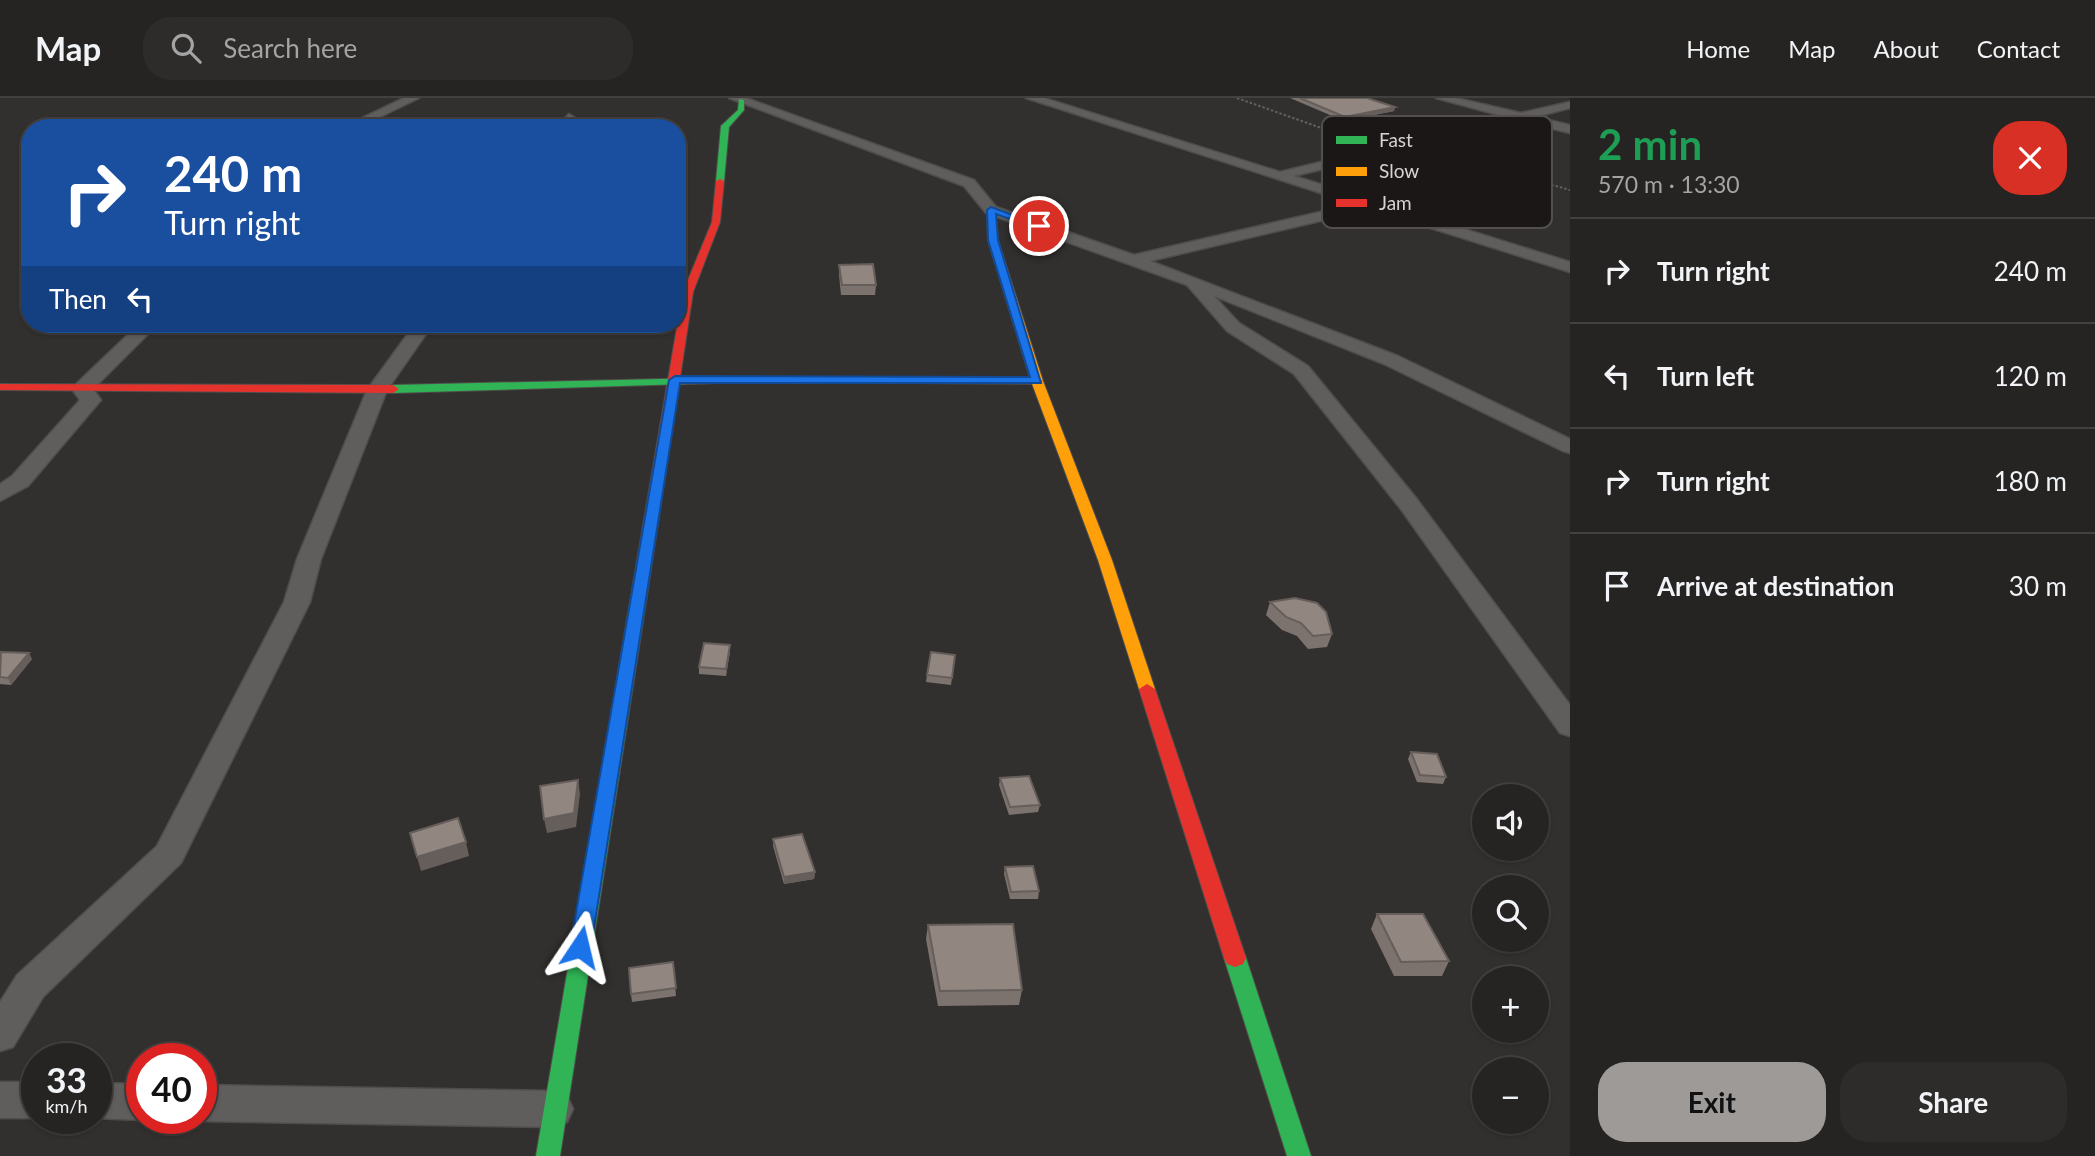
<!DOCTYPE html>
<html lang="en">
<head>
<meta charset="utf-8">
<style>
	body { margin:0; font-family:Lato,sans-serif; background:#2e2c2a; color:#f1f3f6; height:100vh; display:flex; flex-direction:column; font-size:26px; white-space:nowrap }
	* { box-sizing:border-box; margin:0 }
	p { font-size:23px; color:#a4a4a5 }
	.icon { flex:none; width:38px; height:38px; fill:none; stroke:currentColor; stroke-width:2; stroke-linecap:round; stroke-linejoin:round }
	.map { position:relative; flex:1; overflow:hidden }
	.drawer { display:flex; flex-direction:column; background:#262422; width:525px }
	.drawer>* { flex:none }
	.banner { position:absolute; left:21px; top:21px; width:665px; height:214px; border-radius:28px; box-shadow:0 2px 5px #0004,0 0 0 2px #424140; background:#1a4fa0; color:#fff; overflow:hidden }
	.tools { position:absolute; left:1472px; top:686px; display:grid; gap:14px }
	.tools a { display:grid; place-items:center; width:77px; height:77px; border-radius:50%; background:#262422; box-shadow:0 2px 5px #0004,0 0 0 2px #424140; font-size:35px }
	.speed { position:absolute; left:21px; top:945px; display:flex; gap:14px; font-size:35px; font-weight:700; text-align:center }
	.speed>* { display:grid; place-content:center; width:91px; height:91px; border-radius:50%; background:#262422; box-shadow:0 2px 5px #0004,0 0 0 2px #424140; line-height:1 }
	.speed small { font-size:18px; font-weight:400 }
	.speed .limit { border:10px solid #d22; background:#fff; color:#111 }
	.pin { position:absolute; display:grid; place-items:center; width:60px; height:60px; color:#fff; margin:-30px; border:4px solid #fff; border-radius:50%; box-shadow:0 2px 7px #0007 }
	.me { position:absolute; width:77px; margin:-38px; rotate:10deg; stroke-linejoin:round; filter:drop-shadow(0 0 5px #0008) }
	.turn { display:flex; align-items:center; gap:24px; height:147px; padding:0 28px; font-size:32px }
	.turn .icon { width:91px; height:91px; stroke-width:2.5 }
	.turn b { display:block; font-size:49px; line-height:60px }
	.then { display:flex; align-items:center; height:66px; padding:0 28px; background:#0003; gap:14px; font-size:26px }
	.round { display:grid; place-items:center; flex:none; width:74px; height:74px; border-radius:28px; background:#2e2c2a }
	.head { display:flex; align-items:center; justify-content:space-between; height:119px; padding:0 28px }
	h1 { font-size:42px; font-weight:700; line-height:52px; color:#1e9e55 }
	.primary-button { display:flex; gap:14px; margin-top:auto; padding:14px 28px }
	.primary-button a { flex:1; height:80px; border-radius:28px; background:#9d9a98; color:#111; font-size:28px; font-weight:700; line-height:80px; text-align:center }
	.primary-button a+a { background:#2e2c2a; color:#f1f3f6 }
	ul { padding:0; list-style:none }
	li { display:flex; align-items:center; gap:21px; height:105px; padding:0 28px; border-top:2px solid #424140 }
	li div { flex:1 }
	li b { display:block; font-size:26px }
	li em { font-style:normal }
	header { display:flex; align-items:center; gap:42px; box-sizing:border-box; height:98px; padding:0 35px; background:#262422; border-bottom:2px solid #424140 }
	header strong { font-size:33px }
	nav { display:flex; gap:38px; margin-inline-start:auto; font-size:24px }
	.search { width:490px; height:63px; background:#2e2c2a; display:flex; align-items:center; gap:18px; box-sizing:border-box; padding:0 24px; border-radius:28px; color:#a4a4a5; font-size:26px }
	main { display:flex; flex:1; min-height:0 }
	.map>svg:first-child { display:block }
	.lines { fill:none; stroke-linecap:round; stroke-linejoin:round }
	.street-casing { stroke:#4f4d4b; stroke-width:3 }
	.fast-casing { stroke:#4f4d4b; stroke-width:2 }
	.slow-casing { stroke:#4f4d4b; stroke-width:2 }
	.jam-casing { stroke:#4f4d4b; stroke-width:2 }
	.path { stroke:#636261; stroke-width:2; stroke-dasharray:2.5 2; stroke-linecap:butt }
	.street { fill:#5f5e5d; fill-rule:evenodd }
	.fast { fill:#30b455; fill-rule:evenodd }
	.slow { fill:#ff9f0a; fill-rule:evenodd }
	.jam { fill:#e5322d; fill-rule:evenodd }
	.wall { fill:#7d736e }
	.shaded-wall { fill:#665e5a }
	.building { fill:#918680; stroke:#665e5a; stroke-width:2 }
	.route { fill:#1a73e8; stroke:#114b97; stroke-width:2 }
	.key { fill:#1a1716; stroke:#524f4e; stroke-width:2 }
	.key-label { font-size:19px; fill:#d6d3d1 }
</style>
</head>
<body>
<header>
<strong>Map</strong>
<div class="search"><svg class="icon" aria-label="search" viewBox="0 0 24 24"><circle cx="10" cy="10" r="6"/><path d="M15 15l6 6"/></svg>Search here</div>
<nav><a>Home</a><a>Map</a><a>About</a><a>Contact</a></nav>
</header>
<main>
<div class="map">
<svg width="1570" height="1058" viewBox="0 0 1570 1058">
	<rect width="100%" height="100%" fill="#32302e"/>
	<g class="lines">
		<defs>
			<g id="street">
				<path d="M404,0H419L357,30H341Z"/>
				<path d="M729,0H746L974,82L996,109L1134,157L1355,106L1026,0H1044L1280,74L1506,19L1436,0H1456L1521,15L1570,4V10L1535,19L1570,27V35L1521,23L1294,78L1570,164V174L1371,111L1150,163L1398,258L1570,341V355L1563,353L1384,266L1214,198L1239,225L1308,268L1416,400L1570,607V638L1560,635L1400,410L1294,276L1227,233L1187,187L986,115L964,88Z"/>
				<path d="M569,16L575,20L568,30H556Z"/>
				<path d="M139,226H158L93,291L101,302L28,388L0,403V386L12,378L80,302L72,291L75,287Z"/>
				<path d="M415,226H433L387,292L321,461L310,504L181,765L43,899L13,949L0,953V904L17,877L157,748L284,504L297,461L367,292Z"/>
				<rect x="0" y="984" width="37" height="36"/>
				<path d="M96,985L142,986V1020H147L142,1022L94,1020Z"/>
				<path d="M201,987L553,993L567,998L573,1011L567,1024L553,1029L201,1023L193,1020H201Z"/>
			</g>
			<g id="fast">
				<path d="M739,1L744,2V12L729,29L724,83L720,85L716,83L721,28L738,12Z"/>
				<path d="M748,279L754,282L752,284L393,295L387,291L393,287Z"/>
				<path d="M638,499L646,504L560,1058H536L630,504Z"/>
				<path d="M1235,851L1243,854L1246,860L1311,1058H1287L1224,860L1227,854Z"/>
			</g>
			<path id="slow" d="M991,109L995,112L998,142L1043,283L1112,462L1155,591L1153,595L1147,596L1139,591L1098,462L1031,283L988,142L987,112Z"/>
			<g id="jam">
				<path d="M720,81L724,83L720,124L693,194L646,504L638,509L630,504L683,194L712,124L716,83Z"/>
				<path d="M748,279L1037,280L1043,283L1037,286L744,284L742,282Z"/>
				<path d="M0,286L393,287L399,291L393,295L0,292Z"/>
				<path d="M1147,586L1155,591L1246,860L1243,866L1235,869L1227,866L1224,860L1139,591Z"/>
			</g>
		</defs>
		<use href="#street" class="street-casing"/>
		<use href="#fast" class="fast-casing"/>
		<use href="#slow" class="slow-casing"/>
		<use href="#jam" class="jam-casing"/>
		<g class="path">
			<path d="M1237,0L1355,42"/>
			<path d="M1443,56L1570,92"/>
		</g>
		<use href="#street" class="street"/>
		<use href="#fast" class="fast"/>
		<use href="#slow" class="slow"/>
		<use href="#jam" class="jam"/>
	</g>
	<g class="wall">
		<path d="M1290,0H1367L1395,9L1394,13L1344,23Z"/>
		<path d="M839,167L876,187L875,197H841L839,177Z"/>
		<path d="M1270,504L1332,536L1327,549L1308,551L1297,538L1282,532L1266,517Z"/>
		<path d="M730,553L726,578L699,576V569Z"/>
		<path d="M0,555L32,561L11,587L0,586Z"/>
		<path d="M955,557L951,587L926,584L927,577Z"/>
		<path d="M1411,654L1446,679L1443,686L1417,684L1408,661Z"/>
		<path d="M1000,680L1040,707L1038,714L1009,717L999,687Z"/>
		<path d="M773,741L815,774L814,781L784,786L773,748Z"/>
		<path d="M1005,769L1039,793L1038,801H1010L1004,776Z"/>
		<path d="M1377,816L1449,863L1442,878H1394L1371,831Z"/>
		<path d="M928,827L1022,892L1019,907L938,908L926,841Z"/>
		<path d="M673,864L676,898L632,904L631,896Z"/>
	</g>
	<g class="shaded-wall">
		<path d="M1395,9L1394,13L1344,23L1345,19Z"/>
		<path d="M730,547V553L726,578V571Z"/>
		<path d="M29,555L32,561L11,587L8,580Z"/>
		<path d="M578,682L580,696L576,729L547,735L544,721Z"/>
		<path d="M466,744L469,758L421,773L417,759Z"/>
		<path d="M815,774L814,781L784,786V779Z"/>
	</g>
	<g class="building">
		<path d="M1300,0H1367L1395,9L1345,19Z"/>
		<path d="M873,166L876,187H842L839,167Z"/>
		<path d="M1295,500L1317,505L1326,514L1332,536L1313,538L1301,525L1286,519L1270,504Z"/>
		<path d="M704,545L730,547L726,571L699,569Z"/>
		<path d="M1,554L29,555L8,580L0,579Z"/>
		<path d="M931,554L955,557L952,580L927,577Z"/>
		<path d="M1411,654L1437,656L1446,679L1420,677Z"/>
		<path d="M1029,678L1040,707L1010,709L1000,680Z"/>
		<path d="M578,682L574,715L544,721L540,688Z"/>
		<path d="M458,720L466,744L417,759L410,735Z"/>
		<path d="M802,736L815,774L784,779L773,741Z"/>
		<path d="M1033,768L1039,793L1011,794L1005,769Z"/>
		<path d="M1377,816H1423L1449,863L1401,864Z"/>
		<path d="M1013,826L1022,892L940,893L928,827Z"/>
		<path d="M673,864L676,890L631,896L629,870Z"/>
	</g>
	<path class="route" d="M991,109L1043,128L1035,130L996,116L998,142L1041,285H680L591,849L588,855L580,858L573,855L570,849L669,282L675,278L1030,279L988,142L987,112Z"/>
	<rect x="1322" y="18" width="230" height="112" rx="10" class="key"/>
	<rect x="1336" y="38" width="31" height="8" fill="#30b455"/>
	<rect x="1336" y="69" width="31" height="9" fill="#ff9f0a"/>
	<rect x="1336" y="101" width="31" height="8" fill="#e5322d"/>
	<g class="key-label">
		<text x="1379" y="49">Fast</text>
		<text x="1379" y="80">Slow</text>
		<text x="1379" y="112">Jam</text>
	</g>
</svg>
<div class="tools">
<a><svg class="icon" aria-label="sound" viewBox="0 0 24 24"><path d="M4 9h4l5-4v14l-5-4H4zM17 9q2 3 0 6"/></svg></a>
<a><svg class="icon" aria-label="search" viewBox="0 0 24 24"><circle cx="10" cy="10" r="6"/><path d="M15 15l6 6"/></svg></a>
<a>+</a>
<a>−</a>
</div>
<div class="speed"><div>33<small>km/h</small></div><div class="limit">40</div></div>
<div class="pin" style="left:1039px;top:128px;background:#d93025"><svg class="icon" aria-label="arrive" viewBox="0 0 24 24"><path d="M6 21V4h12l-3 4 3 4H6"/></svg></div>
<svg class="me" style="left:580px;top:849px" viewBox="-20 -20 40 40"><path d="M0-17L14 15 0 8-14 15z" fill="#1a73e8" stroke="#fff" stroke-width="4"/></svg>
<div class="banner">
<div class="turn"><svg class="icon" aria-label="right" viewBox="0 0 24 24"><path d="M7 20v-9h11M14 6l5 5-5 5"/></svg><div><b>240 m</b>Turn right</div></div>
<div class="then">Then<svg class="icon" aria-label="left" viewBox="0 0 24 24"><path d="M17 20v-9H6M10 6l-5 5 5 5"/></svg></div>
</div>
</div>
<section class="drawer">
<div class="head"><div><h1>2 min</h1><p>570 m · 13:30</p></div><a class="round" style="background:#d93025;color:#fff"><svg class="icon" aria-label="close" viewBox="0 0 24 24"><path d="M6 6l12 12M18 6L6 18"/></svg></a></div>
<ul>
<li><svg class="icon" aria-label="right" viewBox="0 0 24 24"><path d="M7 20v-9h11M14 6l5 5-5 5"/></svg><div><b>Turn right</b></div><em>240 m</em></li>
<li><svg class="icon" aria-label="left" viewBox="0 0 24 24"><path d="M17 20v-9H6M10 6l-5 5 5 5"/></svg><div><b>Turn left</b></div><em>120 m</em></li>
<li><svg class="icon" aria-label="right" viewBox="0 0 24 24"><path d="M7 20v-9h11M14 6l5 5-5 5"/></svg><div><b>Turn right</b></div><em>180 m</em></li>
<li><svg class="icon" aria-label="arrive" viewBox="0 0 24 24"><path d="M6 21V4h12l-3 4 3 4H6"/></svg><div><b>Arrive at destination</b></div><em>30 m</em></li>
</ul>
<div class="primary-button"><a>Exit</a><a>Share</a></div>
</section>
</main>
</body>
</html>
